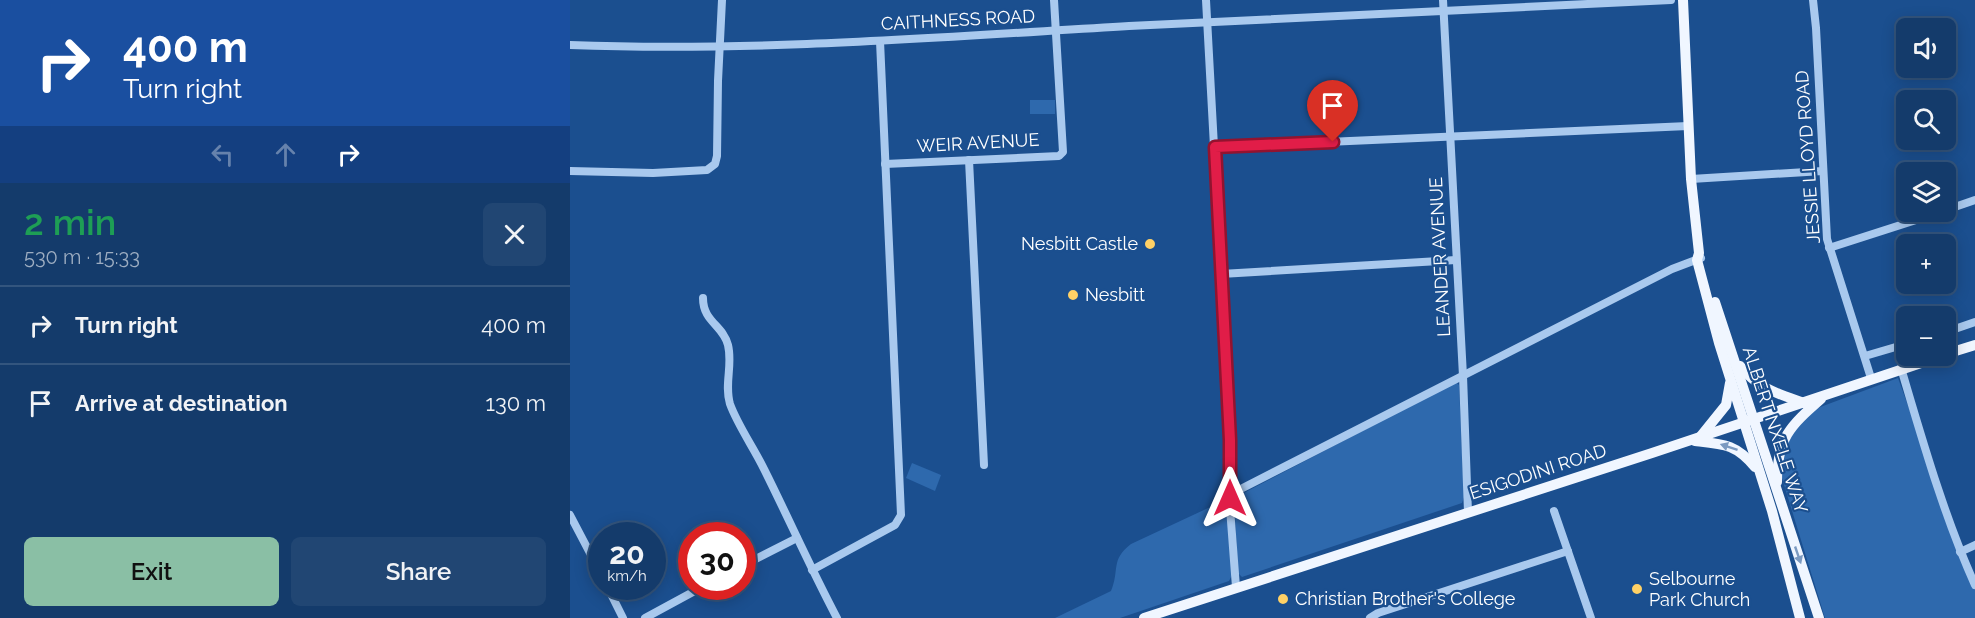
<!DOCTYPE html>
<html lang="en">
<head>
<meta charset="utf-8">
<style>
	body { margin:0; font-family:Raleway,sans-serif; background:#214673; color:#f1f3f6; height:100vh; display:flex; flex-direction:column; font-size:22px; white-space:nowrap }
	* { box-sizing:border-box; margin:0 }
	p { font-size:20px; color:#9dadc1 }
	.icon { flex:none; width:33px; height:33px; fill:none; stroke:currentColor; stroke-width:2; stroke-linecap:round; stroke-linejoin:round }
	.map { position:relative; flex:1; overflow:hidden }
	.panel { display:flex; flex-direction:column; background:#143b6b; width:570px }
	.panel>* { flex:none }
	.hud { background:#1a4fa0; color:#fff; overflow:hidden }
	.tools { position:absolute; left:1326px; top:18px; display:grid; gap:12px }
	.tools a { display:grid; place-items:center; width:60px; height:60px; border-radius:9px; background:#143b6b; box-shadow:0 3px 15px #0003,0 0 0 2px #33557e; font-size:30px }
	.speed { position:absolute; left:18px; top:522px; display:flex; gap:12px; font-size:30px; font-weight:700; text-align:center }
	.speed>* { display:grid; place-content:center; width:78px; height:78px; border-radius:50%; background:#143b6b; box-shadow:0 3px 15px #0003,0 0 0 2px #33557e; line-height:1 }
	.speed small { font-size:15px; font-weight:400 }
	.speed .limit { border:9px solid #d22; background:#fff; color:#111 }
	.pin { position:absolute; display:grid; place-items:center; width:51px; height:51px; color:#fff; margin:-62px -26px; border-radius:50% 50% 50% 0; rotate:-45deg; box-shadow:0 0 6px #0007 }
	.pin .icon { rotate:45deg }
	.me { position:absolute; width:66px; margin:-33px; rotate:0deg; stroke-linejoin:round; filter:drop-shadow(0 0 4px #0008) }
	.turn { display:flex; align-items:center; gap:21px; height:126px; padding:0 24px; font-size:27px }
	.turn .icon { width:78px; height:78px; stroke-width:2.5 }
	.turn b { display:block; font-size:42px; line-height:51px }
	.lanes { display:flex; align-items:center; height:57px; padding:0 24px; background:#0003; justify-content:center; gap:30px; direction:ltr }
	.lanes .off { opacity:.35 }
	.round { display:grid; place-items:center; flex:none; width:63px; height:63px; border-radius:9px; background:#214673 }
	.head { display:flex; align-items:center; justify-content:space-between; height:102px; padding:0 24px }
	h1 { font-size:36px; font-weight:600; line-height:45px; color:#1e9e55 }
	.action { display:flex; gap:12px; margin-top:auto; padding:12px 24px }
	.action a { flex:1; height:69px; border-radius:9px; background:#8abfa5; color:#111; font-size:24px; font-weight:600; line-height:69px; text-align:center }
	.action a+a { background:#214673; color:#f1f3f6 }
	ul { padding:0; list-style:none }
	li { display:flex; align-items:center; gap:18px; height:78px; padding:0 24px; border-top:2px solid #33557e }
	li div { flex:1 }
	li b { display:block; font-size:22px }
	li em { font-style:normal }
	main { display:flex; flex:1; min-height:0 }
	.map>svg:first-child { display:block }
	.green { fill:#2e69ad }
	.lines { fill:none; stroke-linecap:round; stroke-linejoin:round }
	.minor { stroke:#a9c9ee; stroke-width:8 }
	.major { stroke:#f0f6ff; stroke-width:10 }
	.oneway { fill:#7b9ac1 }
	.route-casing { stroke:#92132f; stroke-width:15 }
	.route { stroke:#e11d48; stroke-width:10 }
	.poi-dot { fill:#ffd166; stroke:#1b4f8f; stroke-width:2 }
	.labels { text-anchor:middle; stroke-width:4.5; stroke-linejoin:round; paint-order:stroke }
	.street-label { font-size:18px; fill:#fff; stroke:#1b4f8f }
	.poi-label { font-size:18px; fill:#fff; stroke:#1b4f8f; text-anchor:start }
</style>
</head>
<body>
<main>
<section class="panel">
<div class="hud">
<div class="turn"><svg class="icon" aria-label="right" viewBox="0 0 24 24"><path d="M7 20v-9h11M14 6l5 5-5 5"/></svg><div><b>400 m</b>Turn right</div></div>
<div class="lanes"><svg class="icon off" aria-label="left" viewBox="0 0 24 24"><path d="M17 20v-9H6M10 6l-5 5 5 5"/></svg><svg class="icon off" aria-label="ahead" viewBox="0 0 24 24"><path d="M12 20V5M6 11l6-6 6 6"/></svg><svg class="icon" aria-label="right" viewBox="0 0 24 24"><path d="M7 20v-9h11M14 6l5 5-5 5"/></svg></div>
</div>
<div class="head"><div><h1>2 min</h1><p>530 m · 15:33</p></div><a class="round"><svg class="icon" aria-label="close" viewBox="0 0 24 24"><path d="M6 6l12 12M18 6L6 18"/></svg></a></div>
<ul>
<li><svg class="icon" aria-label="right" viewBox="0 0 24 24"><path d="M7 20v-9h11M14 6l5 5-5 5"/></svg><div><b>Turn right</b></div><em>400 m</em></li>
<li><svg class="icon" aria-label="arrive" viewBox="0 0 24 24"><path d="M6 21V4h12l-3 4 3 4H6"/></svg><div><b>Arrive at destination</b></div><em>130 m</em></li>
</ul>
<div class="action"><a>Exit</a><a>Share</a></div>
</section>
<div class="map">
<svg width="1405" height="618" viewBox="0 0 1405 618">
	<rect width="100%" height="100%" fill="#1b4f8f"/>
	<g class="green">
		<rect x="460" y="100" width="25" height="14"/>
		<path d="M1328,378L1405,590V618H1255L1211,475V457L1218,439L1245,409Z"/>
		<path d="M886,382L889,385L894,497L892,503L672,577L668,573L664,498Z"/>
		<path d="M342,463L371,475L365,491L336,478Z"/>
		<path d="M651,502H655L657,504L662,575L659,581L550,618H485L541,591C550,570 540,560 561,544Z"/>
	</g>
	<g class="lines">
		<g class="minor">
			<path d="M636,0L660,440L659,495L666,587"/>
			<path d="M873,0L893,376L898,512"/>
			<path d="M1243,0L1246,28L1257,239L1301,378"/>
			<path d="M0,45C186,52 373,37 559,26C739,16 920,8 1101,0"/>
			<path d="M645,147L1118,126"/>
			<path d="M399,160L414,465"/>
			<path d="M315,164L489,156L493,152L484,0"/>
			<path d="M0,171L83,173L137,170L145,164L147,156L148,81L152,0"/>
			<path d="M1121,179L1253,171"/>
			<path d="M1376,210L1405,200"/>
			<path d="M1259,248L1371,212"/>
			<path d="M651,274L886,260"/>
			<path d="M133,298C133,322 153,325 158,345C163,365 154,384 160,404C168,426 184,448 194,469C219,519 241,569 267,618"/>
			<path d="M1376,332L1405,322"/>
			<path d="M1295,356L1336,344"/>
			<path d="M1331,368C1353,442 1374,516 1405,585"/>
			<path d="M659,495L1102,269L1131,258"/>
			<path d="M984,511L1021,618"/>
			<path d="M0,515L32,576"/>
			<path d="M1390,552L1405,545"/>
			<path d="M172,566L227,538"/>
			<path d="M242,570L325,525L331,515L310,41"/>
			<path d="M37,586L53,618"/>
			<path d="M75,618L134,586"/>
			<path d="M800,618L808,613L998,551"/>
		</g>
		<g class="major">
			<path d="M1113,0L1121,179L1129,253L1127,260L1149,343L1202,511L1230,618"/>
			<path d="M1145,302L1249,618"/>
			<path d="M1376,354L1405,345"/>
			<path d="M1170,366C1189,389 1206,393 1234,403"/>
			<path d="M1131,436L1156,405L1160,383"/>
			<path d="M1125,441C1154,444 1166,444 1185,467"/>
			<path d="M1207,482C1207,438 1220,426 1251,399"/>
			<path d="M574,618L1082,453L1372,356"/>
		</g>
	</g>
	<defs><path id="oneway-solid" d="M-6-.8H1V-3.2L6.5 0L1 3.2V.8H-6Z" transform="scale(1.5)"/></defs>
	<g class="oneway">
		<use href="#oneway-solid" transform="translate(1159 447) rotate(-162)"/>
		<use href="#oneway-solid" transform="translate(1228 555) rotate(71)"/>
	</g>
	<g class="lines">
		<defs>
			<path id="route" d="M660,498V440L645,147L763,142"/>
		</defs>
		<use href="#route" class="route-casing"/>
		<use href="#route" class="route"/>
	</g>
	<g class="poi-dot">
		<circle cx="580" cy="244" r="6"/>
		<circle cx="503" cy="295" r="6"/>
		<circle cx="1067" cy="589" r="6"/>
		<circle cx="713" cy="599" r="6"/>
	</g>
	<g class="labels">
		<g class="street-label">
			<text transform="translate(388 20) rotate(-3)" y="6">CAITHNESS ROAD</text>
			<text transform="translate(408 143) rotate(-3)" y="6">WEIR AVENUE</text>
			<text transform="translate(1238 157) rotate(-94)" y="6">JESSIE LLOYD ROAD</text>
			<text transform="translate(870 257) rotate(-93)" y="6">LEANDER AVENUE</text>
			<text transform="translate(1205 430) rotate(72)" y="6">ALBERT NXELE WAY</text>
			<text transform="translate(968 472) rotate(-18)" y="6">ESIGODINI ROAD</text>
		</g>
		<g class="poi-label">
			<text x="568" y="250" text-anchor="end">Nesbitt Castle</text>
			<text x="515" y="301">Nesbitt</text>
			<text x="1079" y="585">Selbourne<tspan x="1079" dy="21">Park Church</tspan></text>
			<text x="725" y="605">Christian Brother's College</text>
		</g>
	</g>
</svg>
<div class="tools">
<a><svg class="icon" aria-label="sound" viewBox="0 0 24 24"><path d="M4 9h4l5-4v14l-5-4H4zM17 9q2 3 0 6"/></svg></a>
<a><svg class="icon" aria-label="search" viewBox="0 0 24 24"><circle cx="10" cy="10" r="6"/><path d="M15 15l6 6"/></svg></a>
<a><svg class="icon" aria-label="layers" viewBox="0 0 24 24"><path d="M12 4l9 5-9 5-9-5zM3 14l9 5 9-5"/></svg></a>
<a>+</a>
<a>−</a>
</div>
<div class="speed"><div>20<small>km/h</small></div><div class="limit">30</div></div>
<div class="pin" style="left:763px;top:142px;background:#d93025"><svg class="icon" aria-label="arrive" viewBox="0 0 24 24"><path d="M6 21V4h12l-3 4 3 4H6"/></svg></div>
<svg class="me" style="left:660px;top:498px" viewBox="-20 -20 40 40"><path d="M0-17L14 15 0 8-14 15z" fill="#e11d48" stroke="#fff" stroke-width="4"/></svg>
</div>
</main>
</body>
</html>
